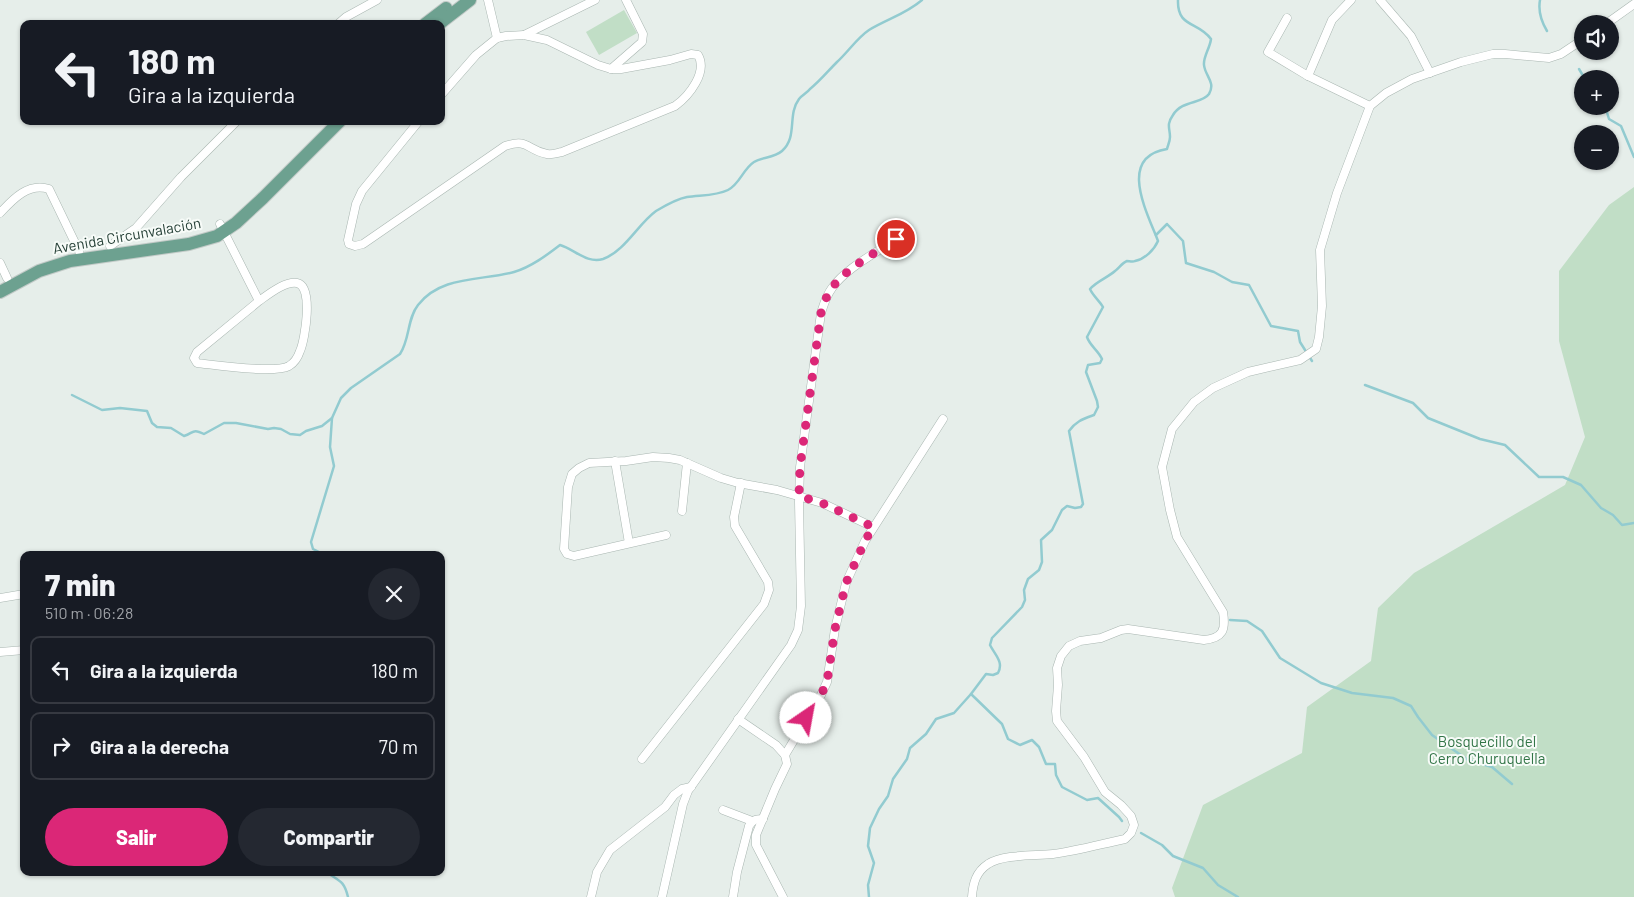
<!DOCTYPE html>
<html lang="es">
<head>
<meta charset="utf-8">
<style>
	body { margin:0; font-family:Barlow,sans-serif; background:#242831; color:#f1f3f6; height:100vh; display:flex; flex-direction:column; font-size:19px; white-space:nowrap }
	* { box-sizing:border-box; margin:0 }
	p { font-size:16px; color:#9ea1a6 }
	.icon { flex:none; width:28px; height:28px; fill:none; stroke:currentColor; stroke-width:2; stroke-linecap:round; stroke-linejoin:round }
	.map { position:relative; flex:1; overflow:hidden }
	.side { position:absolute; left:20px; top:551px; width:425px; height:325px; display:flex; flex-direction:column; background:#171b24; border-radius:10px; box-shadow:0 1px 4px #0004 }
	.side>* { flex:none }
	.top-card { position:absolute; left:20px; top:20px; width:425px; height:105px; border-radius:10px; box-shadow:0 1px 4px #0004; background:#171b24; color:#f1f3f6; overflow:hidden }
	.buttons { position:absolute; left:1574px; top:15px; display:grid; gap:10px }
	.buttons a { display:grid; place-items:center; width:45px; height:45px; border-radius:50%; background:#171b24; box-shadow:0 1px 4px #0004; font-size:25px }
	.pin { position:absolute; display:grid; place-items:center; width:42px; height:42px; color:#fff; margin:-21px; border:2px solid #fff; border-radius:50%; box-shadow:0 1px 5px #0007 }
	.me { position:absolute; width:55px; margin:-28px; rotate:33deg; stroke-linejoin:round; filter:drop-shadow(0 0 4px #0008) }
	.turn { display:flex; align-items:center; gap:18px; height:105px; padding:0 25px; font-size:22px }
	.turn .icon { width:65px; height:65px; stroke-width:2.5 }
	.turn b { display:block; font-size:35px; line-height:42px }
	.round { display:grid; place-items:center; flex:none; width:52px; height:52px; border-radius:26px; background:#242831 }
	.head { display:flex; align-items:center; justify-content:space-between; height:85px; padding:0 25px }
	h1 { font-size:30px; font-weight:800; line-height:38px }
	.primary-button { display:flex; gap:10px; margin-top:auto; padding:10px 25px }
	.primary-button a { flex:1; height:58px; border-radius:30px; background:#db2777; color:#fff; font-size:20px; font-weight:800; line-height:58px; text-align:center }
	.primary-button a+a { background:#242831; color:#f1f3f6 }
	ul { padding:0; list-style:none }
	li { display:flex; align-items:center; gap:15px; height:68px; margin:0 10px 8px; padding:0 15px; border:2px solid #363941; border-radius:10px }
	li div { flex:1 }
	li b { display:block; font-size:19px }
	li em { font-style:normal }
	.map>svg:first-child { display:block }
	.green { fill:#c1dec6 }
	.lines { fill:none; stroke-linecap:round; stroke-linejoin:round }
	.stream { stroke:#92cbd0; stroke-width:2.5 }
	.minor-casing { stroke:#a9b6b1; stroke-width:9 }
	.primary-casing { stroke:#c2cac7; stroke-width:14 }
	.minor { stroke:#fff; stroke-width:8 }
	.primary { stroke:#6da190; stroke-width:12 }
	.route { stroke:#db2777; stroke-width:9; stroke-dasharray:0 16.2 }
	.labels { text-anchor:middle; stroke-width:4; stroke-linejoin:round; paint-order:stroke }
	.street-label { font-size:15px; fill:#264037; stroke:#f7fbf8 }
	.park-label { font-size:15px; fill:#327547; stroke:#f7fbf8 }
</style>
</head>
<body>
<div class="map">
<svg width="1634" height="897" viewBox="0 0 1634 897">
	<rect width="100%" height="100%" fill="#e6eeea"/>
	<g class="green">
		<path d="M624,10L637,33L599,55L586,32Z"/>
		<path d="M1634,187V897H1175L1172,888L1203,805L1302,753L1307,707L1371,661L1378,608L1414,573L1565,485L1585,437L1559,341V271L1609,205Z"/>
	</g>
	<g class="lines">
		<g class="stream">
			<path d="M1540,0C1538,11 1541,21 1547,31"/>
			<path d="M1579,69L1585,79"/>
			<path d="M1605,106L1609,119L1621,126L1634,157"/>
			<path d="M1156,235L1167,224L1183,241L1186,263L1214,272L1232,282L1249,285L1271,326L1298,331L1300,342L1312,361"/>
			<path d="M1365,385L1413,403L1428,418L1480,439L1505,445L1539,477H1563L1581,485L1601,508L1613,515L1622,525L1634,523"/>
			<path d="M72,395L102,410L120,408L147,411L152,423L157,427L171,428L184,436C194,433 192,428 204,434L224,423H236L268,429L274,428L281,429L290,434L300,435L306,431L322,426L332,418"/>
			<path d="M333,555L323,554L313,549L311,542L334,466L330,447L332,418L341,398L351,388L400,354C410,339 407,319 418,305C441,275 482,281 514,272C531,267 547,255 560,245C574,249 587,264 603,259C625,251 638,224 656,211C666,205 676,199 687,197C700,195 716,196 728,190C740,184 743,169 754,162C762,157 774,158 782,151C798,137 787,115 799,99C802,95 807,93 810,89C820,81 828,71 837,62C848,52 857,38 869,30C887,19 906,14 922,0"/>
			<path d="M1230,620L1247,621L1262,631L1280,658L1321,683L1352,693L1393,698L1411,706L1418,717L1432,735L1468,760L1492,767L1512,784"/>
			<path d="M971,694L1002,724L1008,739L1020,745L1032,740L1039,747L1046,764H1055L1056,775L1062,787L1087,800L1098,798L1119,817L1122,821"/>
			<path d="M1141,833L1162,845L1173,856L1203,868L1218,885L1238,897"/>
			<path d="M326,872C339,881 344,880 348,897"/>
			<path d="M869,897L868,885L874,863L868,846L870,828L879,809L888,796L893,779L907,759L910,748L926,734L936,719L954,713L971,694L986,674L993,675L998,673C1004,662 995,655 990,645L992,638L1022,607L1025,600L1024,590L1028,579L1039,570L1042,562L1041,540L1052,530L1062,510L1067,506L1075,508L1081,507L1083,504L1069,431C1076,421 1083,419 1094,415L1098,407L1097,401L1086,372L1088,365L1100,363L1102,359C1098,350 1090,346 1087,337L1103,307C1099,300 1093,296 1090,289C1097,281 1107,278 1115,271C1119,268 1122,263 1127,261C1129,261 1133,262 1135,261C1145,259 1154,250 1158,241C1147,212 1117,157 1167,149C1168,145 1170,141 1170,137C1170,128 1166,125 1173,115C1182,100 1202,104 1209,94C1216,82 1205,76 1204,65C1203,57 1210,48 1211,39C1198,21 1177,28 1178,0"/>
		</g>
		<defs>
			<g id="minor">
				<path d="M488,0L497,38"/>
				<path d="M1380,0L1411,36L1430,73"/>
				<path d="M1287,18L1268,52L1308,76L1370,106"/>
				<path d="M338,24L346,17L377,0"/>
				<path d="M1606,24L1634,4"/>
				<path d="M524,35L595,0"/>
				<path d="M611,69L642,42L643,34L626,0"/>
				<path d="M1308,76L1332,20L1351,0"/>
				<path d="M419,121L362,191L356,204L348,240L349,244L355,246L363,244L505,146C529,138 526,150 547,154C552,155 557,153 562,152L675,106C689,96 708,72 698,55L691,54L670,60L621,69H611L598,65L547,40L524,35L506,36L497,38L476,55L441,95"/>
				<path d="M0,213C13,199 29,182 49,189L79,251"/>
				<path d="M220,224L259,301L197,352L194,358L197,363C216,365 274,374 289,366C294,363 298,357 300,351C305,340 314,286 297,283C285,281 269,294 259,301"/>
				<path d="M110,246L136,228L181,177L237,121"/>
				<path d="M0,263L7,278"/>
				<path d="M615,461L629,543"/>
				<path d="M682,511L687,463"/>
				<path d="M666,535L574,556L567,554L564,549L568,487L572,474L579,468L589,463L626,461L653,457L669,458L680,460L721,478L738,483L777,490L822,503L873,527"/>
				<path d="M0,598L24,594"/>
				<path d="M0,652L24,650"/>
				<path d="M738,719L776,745L785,755L787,764L775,789L756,835V845L783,897"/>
				<path d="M785,755L821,695L827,682L835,629L846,583L865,541L943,419"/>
				<path d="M642,759L764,604L769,590L768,582L735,526L734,517L741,483"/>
				<path d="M723,810L752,821"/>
				<path d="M591,897L597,872L610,850L665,807L674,795L682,789L691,787"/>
				<path d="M662,897L683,804L688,791L791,645L798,630L801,606L799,502L800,467L821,313C824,304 826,296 832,288C846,268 876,253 896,239"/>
				<path d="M733,897L737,872L749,826C753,820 755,819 763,819"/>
				<path d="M972,897C973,883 976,872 988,864C1004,854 1034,856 1053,854C1077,851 1101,844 1125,839L1131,833L1134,825L1131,816L1121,805L1105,792L1084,757L1057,721L1056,711L1058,685L1057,668L1061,656L1069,646L1080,641L1101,638L1121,630L1128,629L1204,640C1223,638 1226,630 1223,612L1177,537L1170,510L1162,467L1172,429L1194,402L1213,388L1248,372L1300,360L1316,349L1319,337L1322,306L1320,250L1337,193L1370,106L1386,93L1412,79L1461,62L1493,54H1505L1549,58L1561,54L1582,40"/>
			</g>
			<g id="primary">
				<path d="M425,24L446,8"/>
				<path d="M439,24L470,0"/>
				<path d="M0,292L39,271L70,261L189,244L217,236L236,223L263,198L340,121"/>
			</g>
		</defs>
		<use href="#minor" class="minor-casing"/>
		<use href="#primary" class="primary-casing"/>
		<use href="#minor" class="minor"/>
		<use href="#primary" class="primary"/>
	</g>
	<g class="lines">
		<path class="route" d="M806,718L821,695L827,682L835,629L846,583L865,541L873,527L822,503L799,496L800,467L821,313C824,304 826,296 832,288C846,268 876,253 896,239"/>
	</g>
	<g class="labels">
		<g class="street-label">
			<text transform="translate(127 236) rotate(-10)" y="5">Avenida Circunvalación</text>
		</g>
		<g class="park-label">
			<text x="1487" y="747">Bosquecillo del<tspan x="1487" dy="17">Cerro Churuquella</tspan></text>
		</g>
	</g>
</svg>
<div class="buttons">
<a><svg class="icon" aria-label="sound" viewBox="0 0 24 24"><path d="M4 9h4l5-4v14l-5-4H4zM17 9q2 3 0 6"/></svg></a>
<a>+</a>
<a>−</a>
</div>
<div class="pin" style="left:896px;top:239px;background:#d93025"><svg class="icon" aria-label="arrive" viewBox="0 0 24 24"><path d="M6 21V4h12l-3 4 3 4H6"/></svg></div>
<svg class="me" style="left:806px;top:718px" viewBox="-20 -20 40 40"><circle r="19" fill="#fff"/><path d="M0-13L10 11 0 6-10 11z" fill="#db2777"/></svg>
<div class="top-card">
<div class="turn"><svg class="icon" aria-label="left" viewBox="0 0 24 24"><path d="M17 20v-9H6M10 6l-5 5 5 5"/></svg><div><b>180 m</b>Gira a la izquierda</div></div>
</div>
<section class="side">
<div class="head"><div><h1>7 min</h1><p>510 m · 06:28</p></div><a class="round"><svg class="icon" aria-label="close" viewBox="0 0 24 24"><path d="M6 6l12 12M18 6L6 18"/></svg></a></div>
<ul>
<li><svg class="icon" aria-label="left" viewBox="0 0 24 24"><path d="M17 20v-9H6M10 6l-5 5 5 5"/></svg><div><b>Gira a la izquierda</b></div><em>180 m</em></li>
<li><svg class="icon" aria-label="right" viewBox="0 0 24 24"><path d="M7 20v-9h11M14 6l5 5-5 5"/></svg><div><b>Gira a la derecha</b></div><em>70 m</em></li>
</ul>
<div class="primary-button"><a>Salir</a><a>Compartir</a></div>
</section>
</div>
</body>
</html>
